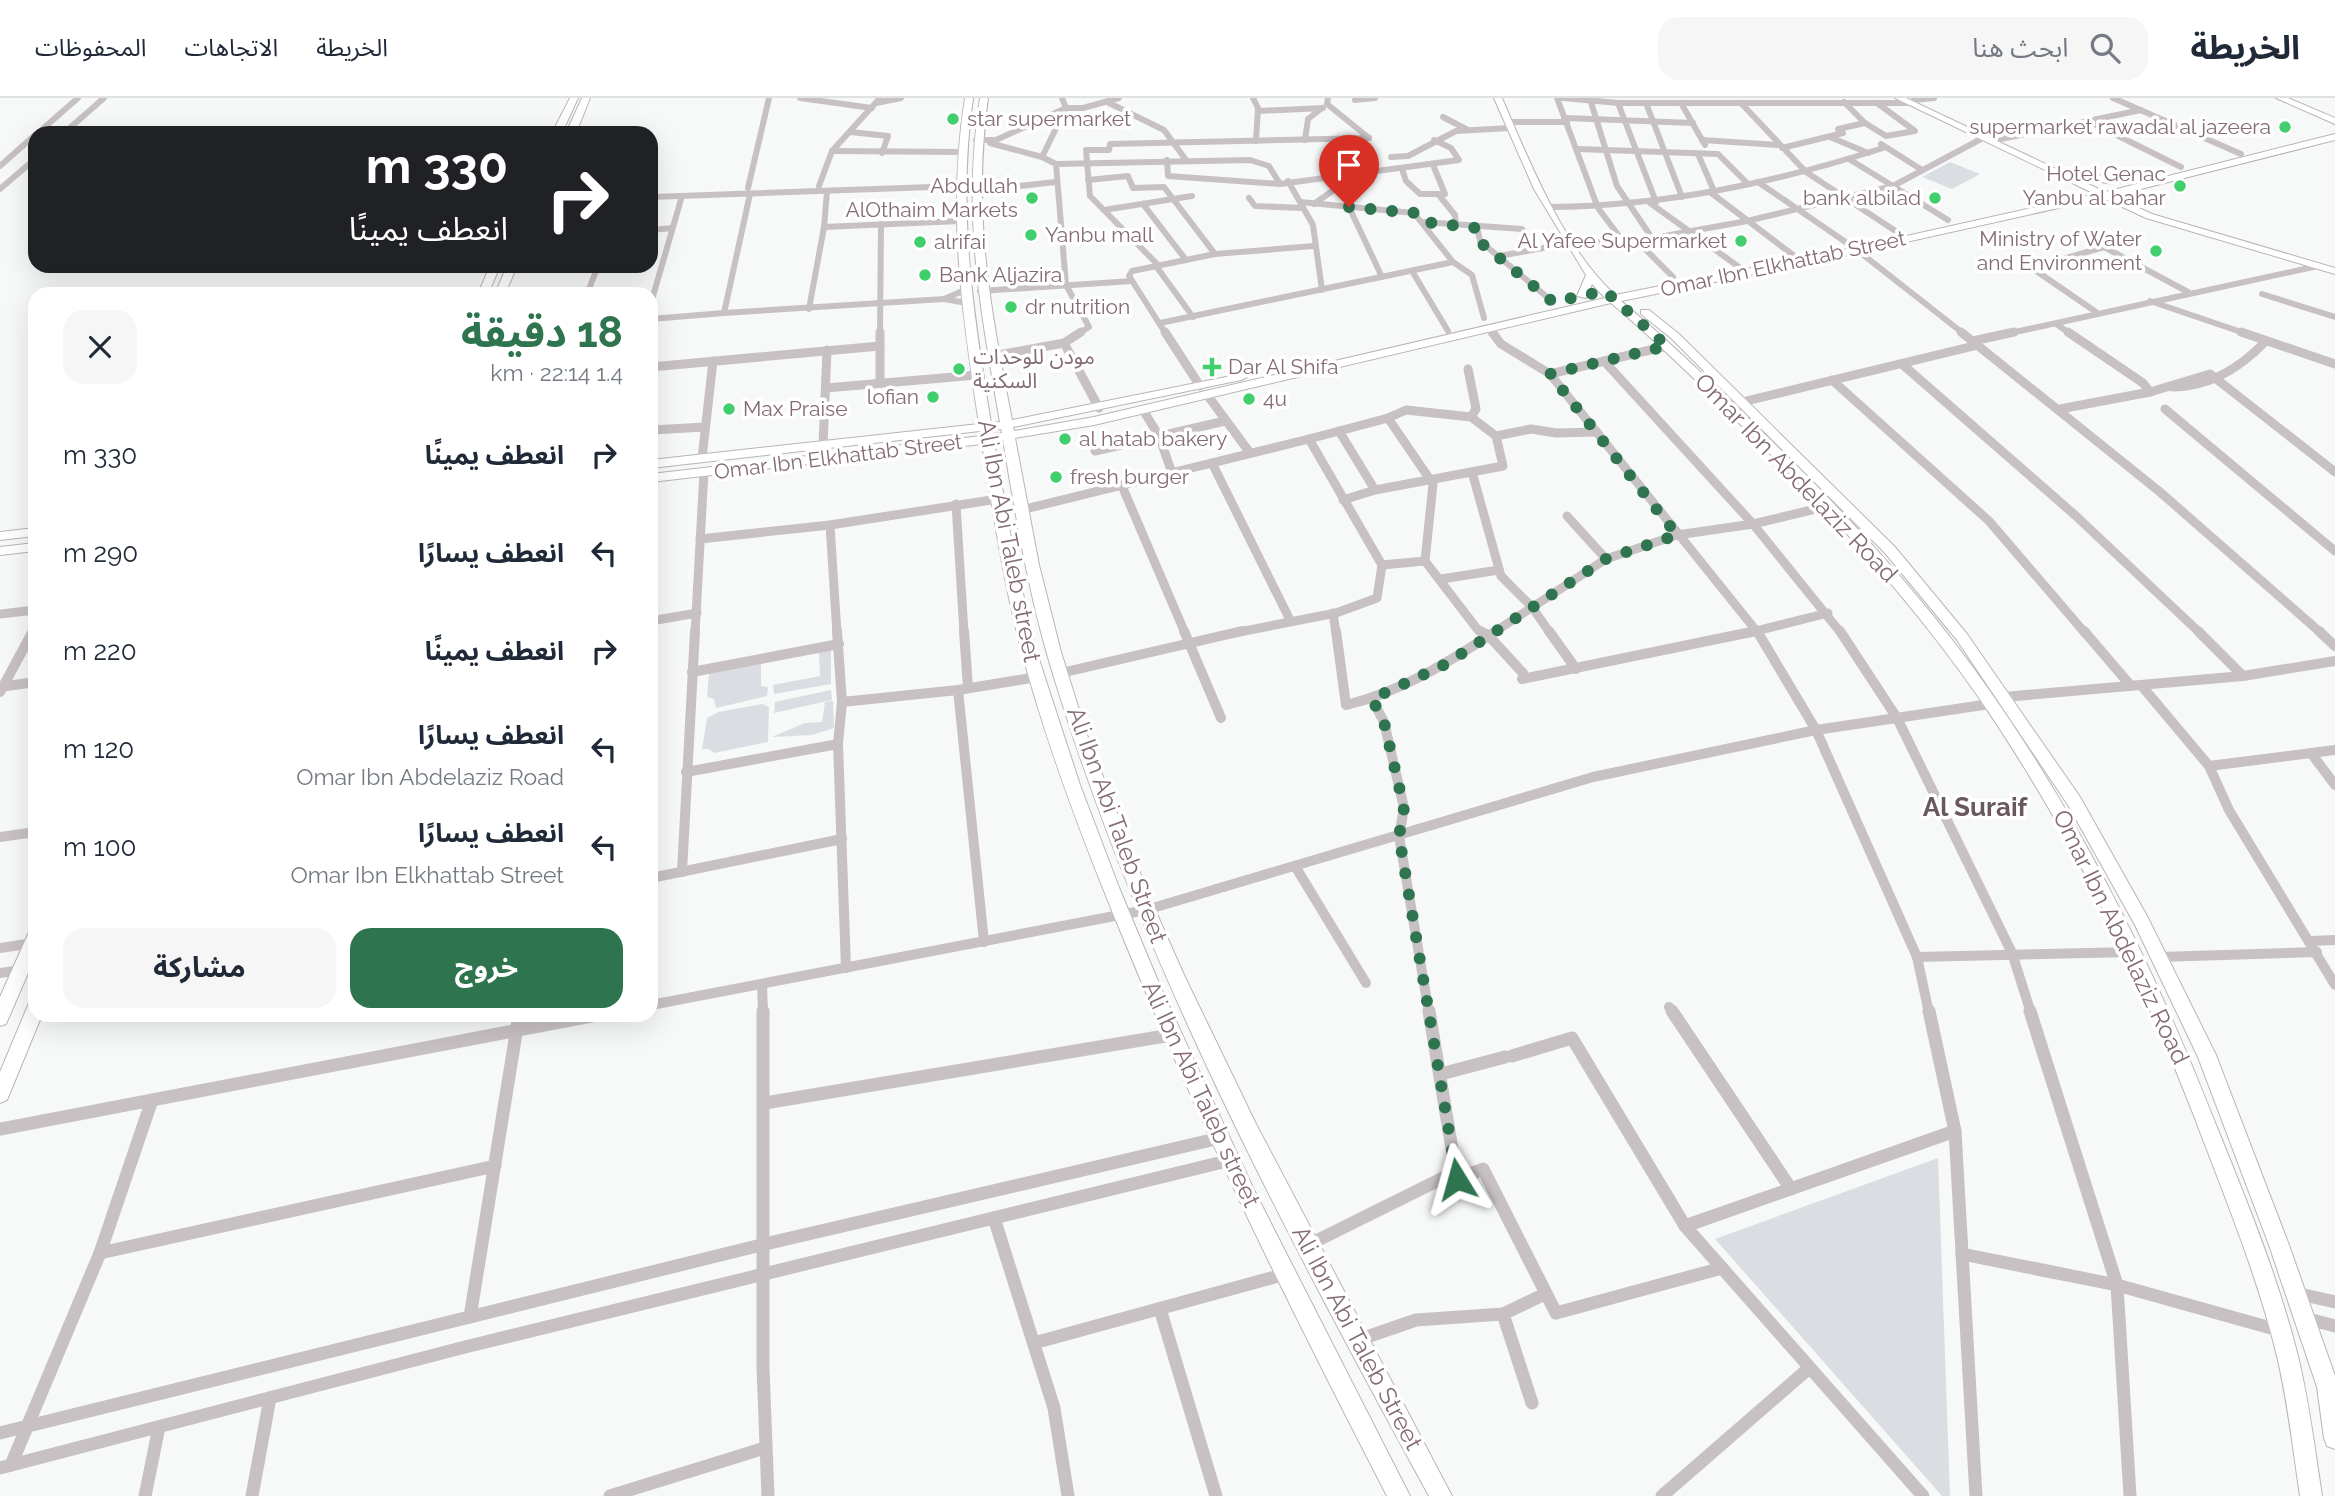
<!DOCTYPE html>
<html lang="ar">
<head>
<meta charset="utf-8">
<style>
	body { margin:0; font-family:Raleway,"Noto Sans Arabic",sans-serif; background:#f6f6f7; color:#1f2937; direction:rtl; height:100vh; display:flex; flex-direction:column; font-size:26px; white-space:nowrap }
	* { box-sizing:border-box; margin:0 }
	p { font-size:23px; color:#747a83 }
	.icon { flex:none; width:38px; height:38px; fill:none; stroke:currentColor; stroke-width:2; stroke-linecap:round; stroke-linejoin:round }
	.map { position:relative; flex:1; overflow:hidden; direction:ltr }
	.details { position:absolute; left:28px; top:189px; width:630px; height:735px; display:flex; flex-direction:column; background:#fff; border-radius:21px; box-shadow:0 7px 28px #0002; direction:rtl }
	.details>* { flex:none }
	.top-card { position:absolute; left:28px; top:28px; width:630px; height:147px; border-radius:21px; box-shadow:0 7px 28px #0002; direction:rtl; background:#202124; color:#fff; overflow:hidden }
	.pin { position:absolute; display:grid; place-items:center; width:60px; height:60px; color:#fff; margin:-72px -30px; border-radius:50% 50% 50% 0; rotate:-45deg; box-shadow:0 0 7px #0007 }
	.pin .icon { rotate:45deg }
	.me { position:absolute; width:77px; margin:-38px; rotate:352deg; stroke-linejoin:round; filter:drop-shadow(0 0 5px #0008) }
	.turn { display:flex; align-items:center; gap:24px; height:147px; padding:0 35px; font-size:32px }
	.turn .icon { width:91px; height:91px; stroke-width:2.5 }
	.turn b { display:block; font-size:49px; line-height:60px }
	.round { display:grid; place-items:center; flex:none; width:74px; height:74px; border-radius:21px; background:#f6f6f7 }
	.overview { display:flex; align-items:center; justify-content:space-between; height:119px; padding:0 35px }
	h1 { font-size:42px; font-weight:700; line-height:52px; color:#2e744f }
	.primary-button { display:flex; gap:14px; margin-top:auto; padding:14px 35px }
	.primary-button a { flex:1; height:80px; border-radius:21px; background:#2e744f; color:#fff; font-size:28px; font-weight:700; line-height:80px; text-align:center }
	.primary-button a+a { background:#f6f6f7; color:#1f2937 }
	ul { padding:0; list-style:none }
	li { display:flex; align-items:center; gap:21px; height:98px; padding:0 35px }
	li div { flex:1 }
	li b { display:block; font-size:26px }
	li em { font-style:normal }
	header { display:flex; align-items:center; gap:42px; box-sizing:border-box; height:98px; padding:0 35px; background:#fff; border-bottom:2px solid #e0e1e3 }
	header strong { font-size:33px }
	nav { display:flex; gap:38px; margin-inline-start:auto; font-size:24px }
	.search { width:490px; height:63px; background:#f6f6f7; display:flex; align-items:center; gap:18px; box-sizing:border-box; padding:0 24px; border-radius:21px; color:#747a83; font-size:26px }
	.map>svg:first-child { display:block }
	.green { fill:#dbdde2 }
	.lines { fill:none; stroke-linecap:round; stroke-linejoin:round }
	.secondary-casing { stroke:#bcb3b8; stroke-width:2 }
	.street-far3 { stroke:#c8c1c4; stroke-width:6 }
	.street-far2 { stroke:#c8c1c4; stroke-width:9 }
	.street-far1 { stroke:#c8c1c4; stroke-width:10 }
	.street { stroke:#c8c1c4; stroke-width:13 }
	.secondary { fill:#fff; fill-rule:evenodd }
	.route { stroke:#2e744f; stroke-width:12; stroke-dasharray:0 21.6 }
	.poi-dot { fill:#41cf6d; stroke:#fff; stroke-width:2.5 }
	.labels { text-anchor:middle; stroke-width:7; stroke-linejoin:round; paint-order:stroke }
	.far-poi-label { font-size:21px; fill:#846b77; stroke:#fff; text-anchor:start }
	.far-street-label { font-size:21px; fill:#846b77; stroke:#fff }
	.street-label { font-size:24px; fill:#846b77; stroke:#fff }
	.neighbourhood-label { font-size:26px; font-weight:bold; fill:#6a5861; stroke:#fff }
</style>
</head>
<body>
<header>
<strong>الخريطة</strong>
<div class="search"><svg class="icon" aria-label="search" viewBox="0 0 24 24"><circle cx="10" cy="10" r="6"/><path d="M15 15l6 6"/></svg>ابحث هنا</div>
<nav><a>الخريطة</a><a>الاتجاهات</a><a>المحفوظات</a></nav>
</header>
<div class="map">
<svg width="2335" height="1398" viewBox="0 0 2335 1398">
	<rect width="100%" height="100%" fill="#f7f9f9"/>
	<g class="green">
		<path d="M1950,64L1980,76L1952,91L1922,79Z"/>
		<path d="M831,552V586L774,596L773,587L820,578L819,554Z"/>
		<path d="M761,566V588L768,589L767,598L716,610L714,601L707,599L709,575Z"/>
		<path d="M831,592L832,602L774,615L775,604Z"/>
		<path d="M833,603L834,630L812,637L772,639L805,625L822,624L825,604Z"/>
		<path d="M762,606L769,609L768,644L714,655L709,651H702L707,620L718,614Z"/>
		<path d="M1938,1060L1950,1398H1942L1715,1141Z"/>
	</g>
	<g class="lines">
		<defs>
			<g id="secondary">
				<path d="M570,0H578L562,35H552Z"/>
				<path d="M582,0H590L576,35H566Z"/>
				<path d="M965,0H973C957,112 973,214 991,325L1000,324C980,209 962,118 980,0H988C972,117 990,208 1012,322L1241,276L1247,279L1241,282L1013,329L1014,333L1094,319L1605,200L1592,186L1586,200L1577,198L1586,177L1534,91L1494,0H1502C1530,65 1563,149 1615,197L1857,149L2095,96L1895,0H1906L2105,94L2335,36V42L2113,98L2152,116L2335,170V176L2146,120L2103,100L1857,155L1621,203C1667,241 1709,282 1752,324C1837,406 1919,492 1987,589C2080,721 2153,867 2212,1017C2244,1096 2277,1175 2298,1258C2309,1304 2315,1351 2322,1398H2300C2293,1351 2288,1305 2277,1258C2257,1176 2224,1097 2194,1018C2137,871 2067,727 1977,597C1908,498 1826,410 1740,326C1698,284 1656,243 1611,205L1094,327L1015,340L1039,467L1061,554L1087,637L1149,798L1184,877L1256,1026L1452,1398H1429C1282,1129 1134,851 1047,556C1027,486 1015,414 1003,342L994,344L1013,451L1035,549L1080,687L1120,792L1163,895L1254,1092L1410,1398H1387C1292,1214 1200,1029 1122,837C1083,743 1046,646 1020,547C1003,481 993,413 982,346L651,384V376L981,338L980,333L651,370V362L979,326C962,215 947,113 965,0ZM1001,331L1002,335L993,336L992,332Z"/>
				<path d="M2276,0H2288L2335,20V26Z"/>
				<path d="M2071,71L2107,79L2128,78L2133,81C2115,91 2087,81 2068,76V72Z"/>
				<path d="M490,168H500L488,196H478Z"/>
				<path d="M507,168H517L505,196H495Z"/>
				<path d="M1641,212H1649L1679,236L1895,449L1967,536L2080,699L2147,818L2216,957L2289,1147L2335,1278V1351L2327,1348L2324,1340L2317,1289L2269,1147L2198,959L2135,827L2068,707L1957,542L1885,455L1671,240L1641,216Z"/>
				<path d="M35,430V438L0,442V434Z"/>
				<path d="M35,445V453L0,457V449Z"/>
				<path d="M35,832V859L6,926L0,928V899L29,834Z"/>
				<path d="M35,903V917H42L7,1002L0,1005V974L29,905Z"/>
			</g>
		</defs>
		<use href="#secondary" class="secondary-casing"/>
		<g class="street-far3">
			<path d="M800,0L872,10"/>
			<path d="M1253,0L1258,10L1256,43"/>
			<path d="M1328,0L1327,6L1369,40"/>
			<path d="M1557,0L1598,110L1622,142"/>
			<path d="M1563,0L1618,5H1909"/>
			<path d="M2113,0L2241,56"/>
			<path d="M1590,1L1617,88L1652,140"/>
			<path d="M1355,2L1375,0"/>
			<path d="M1914,2L1934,0"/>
			<path d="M1107,4L1164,32L1186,62"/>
			<path d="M1844,4L1865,25L1886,38L1915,33L1877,5"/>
			<path d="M876,5L901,0"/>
			<path d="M1618,5L1656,104"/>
			<path d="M1646,5L1682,99"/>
			<path d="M1681,5L1705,47"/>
			<path d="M1741,5L1806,74L1897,134"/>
			<path d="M1258,13L1323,10"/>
			<path d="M1443,19L1466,31"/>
			<path d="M1566,20L1693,25"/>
			<path d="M1508,24H1567"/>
			<path d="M2090,24L2181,69"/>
			<path d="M850,34L888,38L882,55"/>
			<path d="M38,35L78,0"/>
			<path d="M64,35L104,0"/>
			<path d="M1830,39L1868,55"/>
			<path d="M976,42H996L1066,10L1062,0"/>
			<path d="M1305,42L1308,21L1322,10"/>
			<path d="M1702,42L1778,47"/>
			<path d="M1996,42L2141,12"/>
			<path d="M990,45L1042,59"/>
			<path d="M1881,46L1922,72"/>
			<path d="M1782,50L1843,35L1838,31L1865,25"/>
			<path d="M1577,51L1718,56L1748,86"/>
			<path d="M832,53L961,54"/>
			<path d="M1698,56L1714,93"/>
			<path d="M1391,59L1408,58L1456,33L1510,30"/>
			<path d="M1849,61L1948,122"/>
			<path d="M1167,62L1168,78L1280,86L1459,62L1451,50L1434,42"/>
			<path d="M1056,66L1250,62L1269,68L1280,86"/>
			<path d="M0,68L35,37"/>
			<path d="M1402,71L1406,83L1420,96H1445L1433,67"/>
			<path d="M1088,82L1128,78L1133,90L1164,89L1215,156"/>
			<path d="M1288,83L1313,127L1322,192"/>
			<path d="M1758,84L1847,145"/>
			<path d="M819,88L832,53L880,0"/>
			<path d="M748,90L769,0"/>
			<path d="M0,91L35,61"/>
			<path d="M974,93L1056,84"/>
			<path d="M827,94L824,129L960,123"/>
			<path d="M1710,94L1793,157"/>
			<path d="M750,96L724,215L944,201"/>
			<path d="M1438,96L1455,117L1456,127"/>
			<path d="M651,99L960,88"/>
			<path d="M1249,100L1255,108L1303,110"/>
			<path d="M1300,104L1414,115L1453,164L1472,177L1484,220"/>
			<path d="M1650,105L1739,169"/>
			<path d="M1143,106L1186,162"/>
			<path d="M1314,106L1342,86L1341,77"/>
			<path d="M1349,109L1382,179"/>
			<path d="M1550,109C1665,108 1774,85 1883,50"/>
			<path d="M1104,112L1192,98"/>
			<path d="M1424,124L1522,131L1535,150"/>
			<path d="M1477,129L1480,143L1553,204"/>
			<path d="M651,132L672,130"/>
			<path d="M1637,143L1673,179"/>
			<path d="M1857,152L1964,236"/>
			<path d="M1499,158L1572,145L1637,143L1747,123L1893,88L1981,41"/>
			<path d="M1158,167L1090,98L1086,52H1109L1110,46L1369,40"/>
			<path d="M1156,168L1193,219"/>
			<path d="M1412,173L1448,233"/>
			<path d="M965,192L944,201L967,205"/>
			<path d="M980,193L1132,183"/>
			<path d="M587,196L598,168"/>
			<path d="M2262,196L2335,219"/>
			<path d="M2150,203L2247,236"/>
			<path d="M651,205L682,98"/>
			<path d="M809,211L824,129"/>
			<path d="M2096,214L2032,170L2104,149L2188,194"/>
			<path d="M651,221L724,215"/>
			<path d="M1160,225L1453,164"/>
			<path d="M2056,226L2071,236"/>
			<path d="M1489,230L1493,236"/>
			<path d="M880,236L881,126"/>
			<path d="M1078,236L1089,229L1066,187L1056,66L1042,59L1066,10H1083L1119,0"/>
			<path d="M1166,236L1129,178L1132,173L1215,156L1314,148"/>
			<path d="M2006,236L2318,168"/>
		</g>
		<g class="street-far2">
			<path d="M1165,234L1200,288"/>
			<path d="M1492,234L1501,246L1550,276L1758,535"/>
			<path d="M1961,234L2160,394L2321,535"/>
			<path d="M2068,234L2143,285L2150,294"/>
			<path d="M2241,234L2335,266"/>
			<path d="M1973,243L2014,234"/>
			<path d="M1064,245L1099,310"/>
			<path d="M993,258L1064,245L1081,234"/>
			<path d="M1604,263L1753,426L1841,535"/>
			<path d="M1902,266L2076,418L2200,535"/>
			<path d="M651,269L880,248"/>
			<path d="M1468,271L1476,311L1471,319"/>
			<path d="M1550,276L1667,248"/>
			<path d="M1832,282L1989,423L2085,535"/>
			<path d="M880,284V234"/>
			<path d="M2173,289C2210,289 2241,269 2266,243"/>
			<path d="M826,290L977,277"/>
			<path d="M1208,298L1250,355"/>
			<path d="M1742,304L1978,247"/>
			<path d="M2060,311L2150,294L2210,276L2335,374"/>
			<path d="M2165,311L2335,453"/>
			<path d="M1143,312L1159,338L1172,375"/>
			<path d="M1388,320L1433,386L1425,463L1478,532L1484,535"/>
			<path d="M651,332L705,329"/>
			<path d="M1339,333L1375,392"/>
			<path d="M1496,338L1531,331L1556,335L1597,334"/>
			<path d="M823,347L827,252"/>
			<path d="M1095,353L1225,323"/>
			<path d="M702,360L713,263"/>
			<path d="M1212,365L1290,522"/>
			<path d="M1472,374L1501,478L1532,509L1550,535"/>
			<path d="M1122,388L1185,535"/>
			<path d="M956,406L964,535"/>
			<path d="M1021,412L1309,341L1388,320L1406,312L1471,319L1496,338L1503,368L1375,392L1343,402"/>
			<path d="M1567,418L1606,461"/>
			<path d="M830,427L837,535"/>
			<path d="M700,441L830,427L998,401"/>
			<path d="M1382,467L1425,463"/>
			<path d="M1441,481L1499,472"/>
			<path d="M1333,515L1336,535"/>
			<path d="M0,516L35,512"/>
			<path d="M651,523L697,515"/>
			<path d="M32,535L35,530"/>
			<path d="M695,535L704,374"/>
			<path d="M1234,535L1336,515L1377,500L1382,467L1309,341"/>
			<path d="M1493,535L1606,461L1677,437L1753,426L1828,408"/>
			<path d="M1748,535L1828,515"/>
		</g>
		<g class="street-far1">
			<path d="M837,533L842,604L838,646L846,870"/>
			<path d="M964,533L968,590"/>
			<path d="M1184,533L1221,620"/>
			<path d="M1336,533L1346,607C1401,594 1449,564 1496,533"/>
			<path d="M1480,533L1488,537L1523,575"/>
			<path d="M1549,533L1576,571"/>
			<path d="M1757,533L1816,632L1917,859L1929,915"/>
			<path d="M1840,533L1897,620L2012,855L2031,915"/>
			<path d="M2084,533L2131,588"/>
			<path d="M2198,533L2243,578"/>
			<path d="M2319,533L2335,548"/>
			<path d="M692,574L839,546"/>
			<path d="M1061,575L1242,533"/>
			<path d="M1522,581L1756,533"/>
			<path d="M2141,587L2209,668L2229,712L2335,887"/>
			<path d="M0,589L35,584"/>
			<path d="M958,592L984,844"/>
			<path d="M0,594L33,533"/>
			<path d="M2004,599L2243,578L2335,563"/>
			<path d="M1372,601L1384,624L1404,710L1399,738L1429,915"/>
			<path d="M842,604L958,592L1037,579"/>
			<path d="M2311,655L2335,687"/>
			<path d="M2209,668L2335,652"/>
			<path d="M686,674L838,646"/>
			<path d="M0,739L35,734"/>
			<path d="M1295,768L1366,885"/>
			<path d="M682,774L695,533"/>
			<path d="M651,780L842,741"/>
			<path d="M2310,843L2335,842"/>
			<path d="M0,850L33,845"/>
			<path d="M1917,859L2133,854"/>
			<path d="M2159,859L2317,854"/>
			<path d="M0,875L21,872"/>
			<path d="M762,886L763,915"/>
			<path d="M651,907L1146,812L1593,679L1816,632L1990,606"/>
			<path d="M1669,909L1673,915"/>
		</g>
		<g class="street">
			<path d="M763,913V1270L768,1398"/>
			<path d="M1429,913L1457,1081"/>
			<path d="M1672,913L1791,1091"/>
			<path d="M1929,913L1955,1033L1976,1398"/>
			<path d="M2030,913L2117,1187L2130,1398"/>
			<path d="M1512,958L1572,940L1685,1128L1923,1398"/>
			<path d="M1441,976L1505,959"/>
			<path d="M765,1005L1171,937"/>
			<path d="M0,1031L597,917"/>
			<path d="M994,1120L1054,1310L1068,1398"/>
			<path d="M1685,1128L1955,1033"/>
			<path d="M1308,1147L1445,1079L1457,1081L1483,1071L1556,1215L1722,1170"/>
			<path d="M100,1155L495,1068"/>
			<path d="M1962,1156L2117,1187L2278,1232"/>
			<path d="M2295,1195L2335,1204"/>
			<path d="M1160,1211L1216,1398"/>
			<path d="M1503,1216L1532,1305"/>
			<path d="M470,1219L519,917"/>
			<path d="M2304,1220L2335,1228"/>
			<path d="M1358,1242L1416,1222L1503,1216L1545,1196"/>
			<path d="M1034,1245L1286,1176"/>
			<path d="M0,1335L761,1147L1220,1040"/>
			<path d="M11,1367L100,1155L152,1002"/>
			<path d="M0,1370L465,1249L1231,1062"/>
			<path d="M145,1398L159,1329"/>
			<path d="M252,1398L270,1300"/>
			<path d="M610,1398L765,1350"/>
			<path d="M1662,1398L1808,1271"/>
		</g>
		<use href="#secondary" class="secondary"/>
	</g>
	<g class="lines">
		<path class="route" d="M1349,109L1415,115L1424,124L1477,130L1480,144L1553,204L1605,193L1667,248L1550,276L1677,437L1606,461L1446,566L1372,601L1384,624L1404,710L1399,738L1457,1081"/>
	</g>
	<g class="poi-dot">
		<circle cx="953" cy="21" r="7"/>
		<circle cx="2285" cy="29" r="7"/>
		<circle cx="2180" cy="88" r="7"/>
		<circle cx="1032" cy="100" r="7"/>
		<circle cx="1935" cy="100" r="7"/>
		<circle cx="1031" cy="137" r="7"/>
		<circle cx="1741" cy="143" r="7"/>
		<circle cx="920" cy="144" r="7"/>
		<circle cx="2156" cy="153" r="7"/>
		<circle cx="925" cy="177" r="7"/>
		<circle cx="1011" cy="209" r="7"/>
		<path d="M1208.5 258.5h7v7h7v7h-7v7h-7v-7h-7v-7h7z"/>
		<circle cx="959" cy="271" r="7"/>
		<circle cx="933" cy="299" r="7"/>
		<circle cx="1249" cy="301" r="7"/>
		<circle cx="729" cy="311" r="7"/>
		<circle cx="1065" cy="341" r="7"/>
		<circle cx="1056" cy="379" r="7"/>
	</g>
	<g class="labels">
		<g class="far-poi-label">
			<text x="967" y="28">star supermarket</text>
			<text x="2271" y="36" text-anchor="end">supermarket rawadal al jazeera</text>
			<text x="2166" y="83" text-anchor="end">Hotel Genac<tspan x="2166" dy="24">Yanbu al bahar</tspan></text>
			<text x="1018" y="95" text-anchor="end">Abdullah<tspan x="1018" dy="24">AlOthaim Markets</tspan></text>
			<text x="1921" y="107" text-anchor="end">bank albilad</text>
			<text x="1045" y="144">Yanbu mall</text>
			<text x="2142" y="148" text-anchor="end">Ministry of Water<tspan x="2142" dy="24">and Environment</tspan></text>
			<text x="1727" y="150" text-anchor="end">Al Yafee Supermarket</text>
			<text x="934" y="151">alrifai</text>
			<text x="939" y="184">Bank Aljazira</text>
			<text x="1025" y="216">dr nutrition</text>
			<text x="973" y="266">مودن للوحدات<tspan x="973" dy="24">السكنية</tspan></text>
			<text x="1228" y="276">Dar Al Shifa</text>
			<text x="919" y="306" text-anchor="end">lofian</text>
			<text x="1263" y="308">4u</text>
			<text x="743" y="318">Max Praise</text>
			<text x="1079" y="348">al hatab bakery</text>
			<text x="1070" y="386">fresh burger</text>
		</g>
		<g class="far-street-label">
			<text transform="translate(1783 166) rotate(-12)" y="7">Omar Ibn Elkhattab Street</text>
			<text transform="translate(838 359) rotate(-7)" y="7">Omar Ibn Elkhattab Street</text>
		</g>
		<g class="street-label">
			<text transform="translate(1796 380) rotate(46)" y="8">Omar Ibn Abdelaziz Road</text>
			<text transform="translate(1009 443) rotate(79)" y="8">Ali Ibn Abi Taleb street</text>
			<text transform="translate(1117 727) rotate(70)" y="8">Ali Ibn Abi Taleb Street</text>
			<text transform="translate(2121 839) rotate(64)" y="8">Omar Ibn Abdelaziz Road</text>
			<text transform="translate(1201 996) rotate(65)" y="8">Ali Ibn Abi Taleb street</text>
			<text transform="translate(1357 1240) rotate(62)" y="8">Ali Ibn Abi Taleb Street</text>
		</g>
		<g class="neighbourhood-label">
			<text x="1975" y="718">Al Suraif</text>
		</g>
	</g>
</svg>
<div class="pin" style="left:1349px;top:109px;background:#d93025"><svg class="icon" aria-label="arrive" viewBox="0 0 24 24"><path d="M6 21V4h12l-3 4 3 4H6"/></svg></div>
<svg class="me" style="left:1457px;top:1081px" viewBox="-20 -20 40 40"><path d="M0-17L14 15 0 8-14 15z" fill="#2e744f" stroke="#fff" stroke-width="4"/></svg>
<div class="top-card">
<div class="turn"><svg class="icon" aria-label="right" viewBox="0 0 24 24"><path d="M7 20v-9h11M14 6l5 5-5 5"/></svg><div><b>330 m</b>انعطف يمينًا</div></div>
</div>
<section class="details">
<div class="overview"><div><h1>18 دقيقة</h1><p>1.4 km · 22:14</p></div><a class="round"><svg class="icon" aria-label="close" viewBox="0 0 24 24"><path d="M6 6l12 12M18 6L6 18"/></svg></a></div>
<ul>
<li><svg class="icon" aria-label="right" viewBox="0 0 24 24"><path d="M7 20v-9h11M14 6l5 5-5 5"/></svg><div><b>انعطف يمينًا</b></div><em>330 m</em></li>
<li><svg class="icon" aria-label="left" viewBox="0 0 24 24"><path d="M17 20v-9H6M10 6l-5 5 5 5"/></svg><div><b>انعطف يسارًا</b></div><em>290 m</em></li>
<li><svg class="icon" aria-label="right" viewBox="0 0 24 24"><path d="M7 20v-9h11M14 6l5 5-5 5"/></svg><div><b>انعطف يمينًا</b></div><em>220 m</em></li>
<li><svg class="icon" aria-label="left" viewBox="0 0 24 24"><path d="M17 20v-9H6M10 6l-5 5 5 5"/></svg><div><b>انعطف يسارًا</b><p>Omar Ibn Abdelaziz Road</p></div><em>120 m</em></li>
<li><svg class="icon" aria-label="left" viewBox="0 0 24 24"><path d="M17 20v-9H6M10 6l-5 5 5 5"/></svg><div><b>انعطف يسارًا</b><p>Omar Ibn Elkhattab Street</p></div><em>100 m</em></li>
</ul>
<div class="primary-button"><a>خروج</a><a>مشاركة</a></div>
</section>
</div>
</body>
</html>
